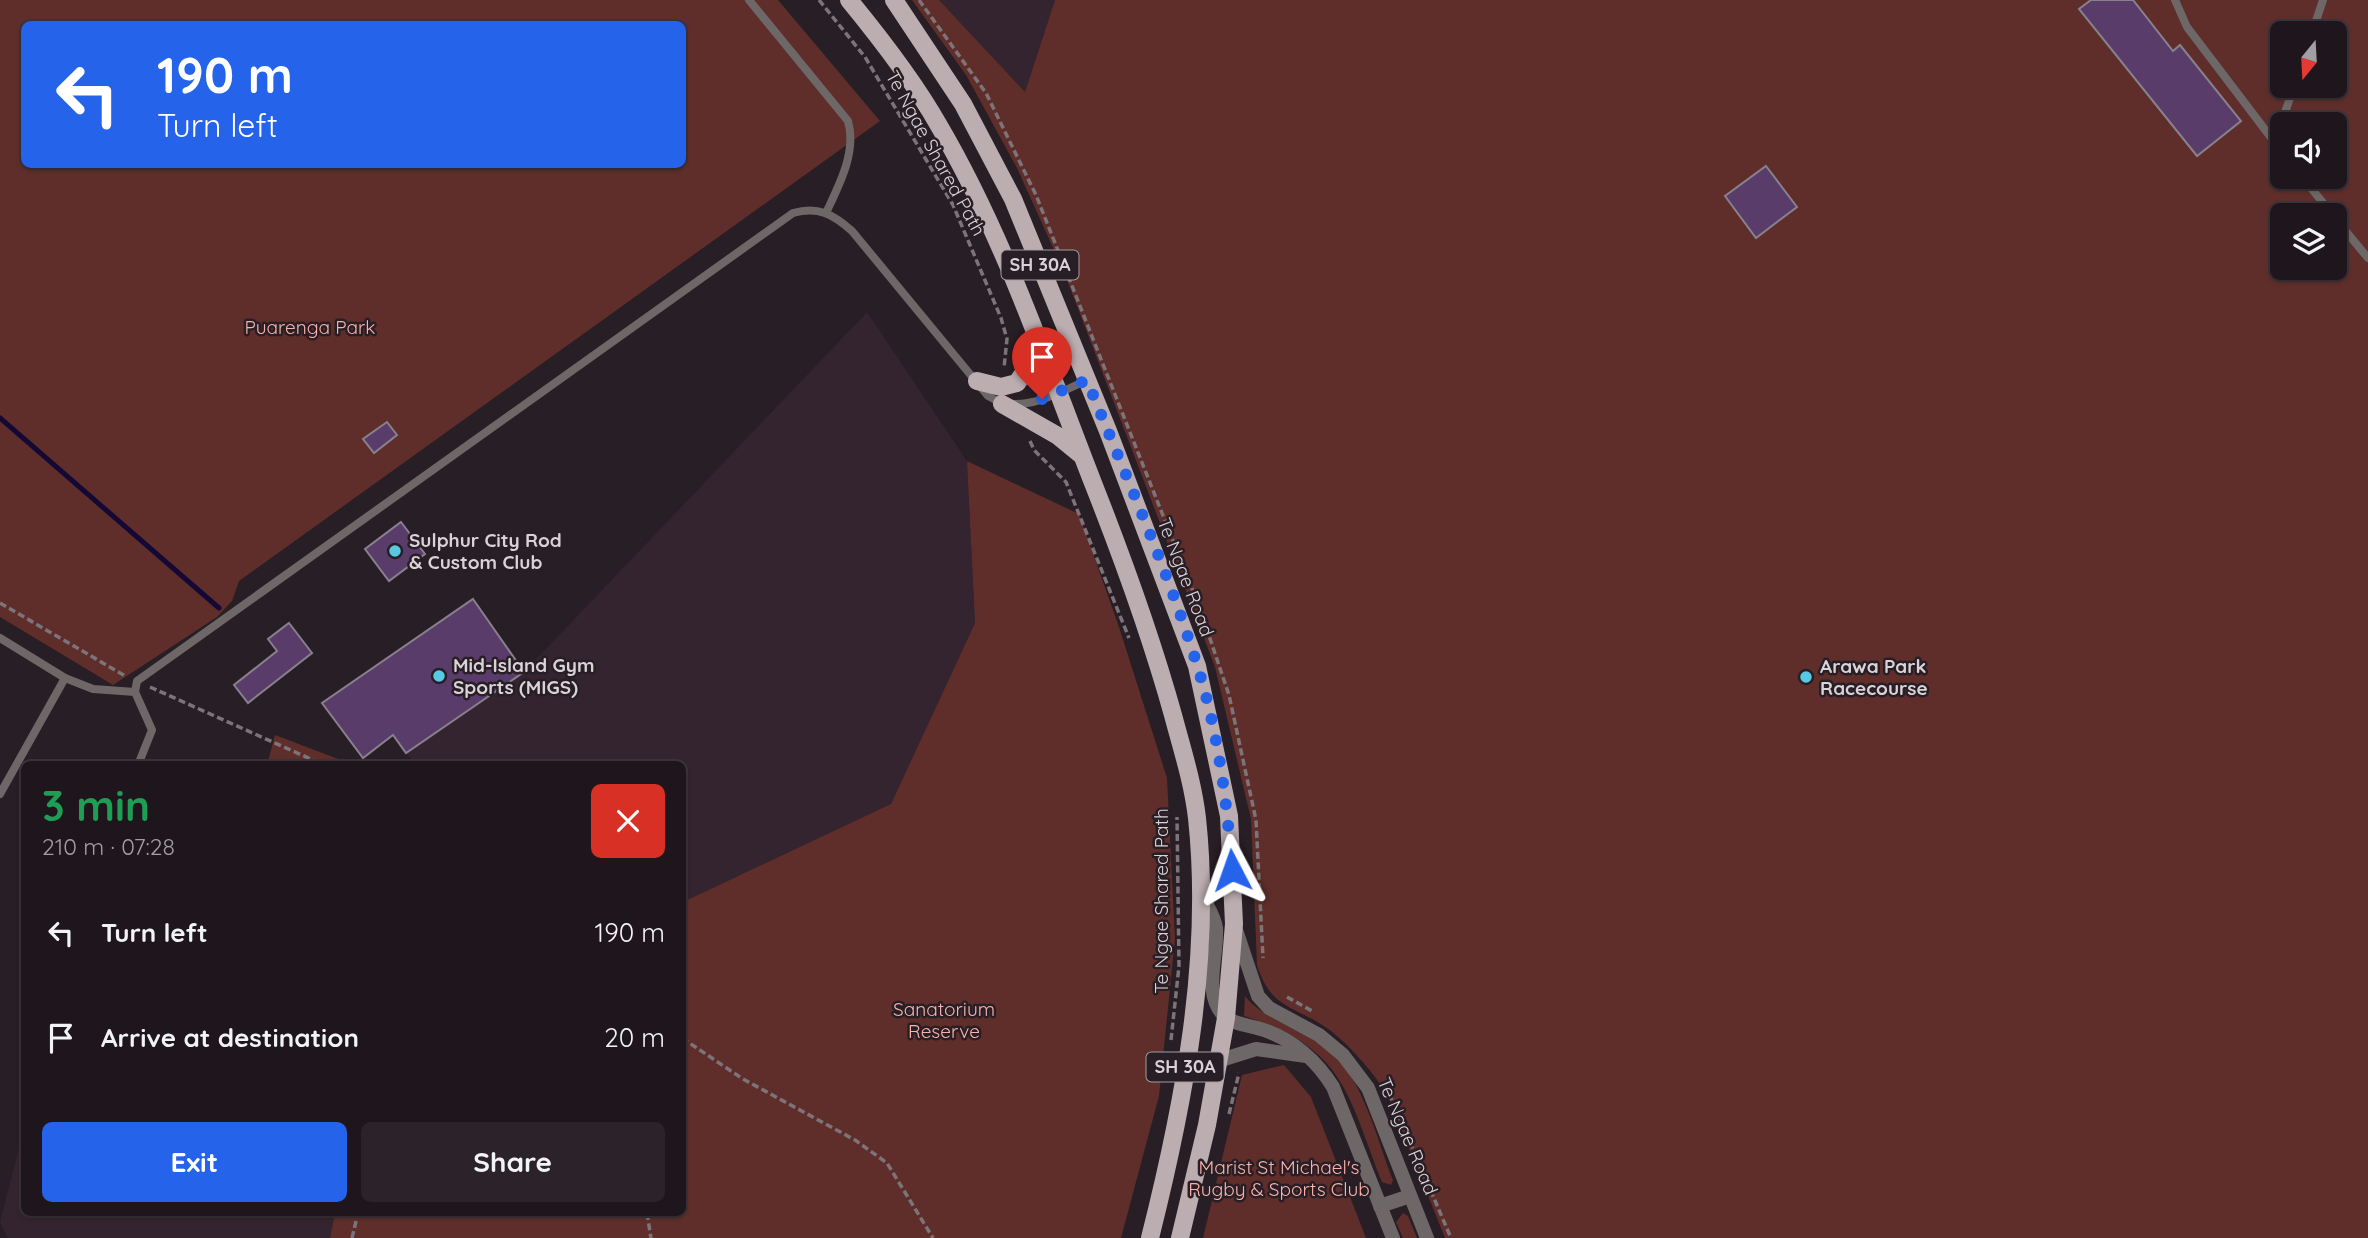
<!DOCTYPE html>
<html lang="en">
<head>
<meta charset="utf-8">
<style>
	body { margin:0; font-family:Quicksand,sans-serif; background:#2b2329; color:#f1f3f6; height:100vh; display:flex; flex-direction:column; font-size:26px; white-space:nowrap }
	* { box-sizing:border-box; margin:0 }
	p { font-size:23px; color:#a19fa3 }
	.icon { flex:none; width:38px; height:38px; fill:none; stroke:currentColor; stroke-width:2; stroke-linecap:round; stroke-linejoin:round }
	.map { position:relative; flex:1; overflow:hidden }
	.panel { position:absolute; left:21px; top:761px; width:665px; height:455px; display:flex; flex-direction:column; background:#1e161c; border-radius:10px; box-shadow:0 2px 5px #0004,0 0 0 2px #3c353b }
	.panel>* { flex:none }
	.top-card { position:absolute; left:21px; top:21px; width:665px; height:147px; border-radius:10px; box-shadow:0 2px 5px #0004,0 0 0 2px #3c353b; background:#2563eb; color:#fff; overflow:hidden }
	.needle { width:46px; rotate:198deg }
	.controls { position:absolute; left:2270px; top:21px; display:grid; gap:14px }
	.controls a { display:grid; place-items:center; width:77px; height:77px; border-radius:10px; background:#1e161c; box-shadow:0 2px 5px #0004,0 0 0 2px #3c353b; font-size:35px }
	.pin { position:absolute; display:grid; place-items:center; width:60px; height:60px; color:#fff; margin:-72px -30px; border-radius:50% 50% 50% 0; rotate:-45deg; box-shadow:0 0 7px #0007 }
	.pin .icon { rotate:45deg }
	.me { position:absolute; width:77px; margin:-38px; rotate:356deg; stroke-linejoin:round; filter:drop-shadow(0 0 5px #0008) }
	.turn { display:flex; align-items:center; gap:24px; height:147px; padding:0 21px; font-size:32px }
	.turn .icon { width:91px; height:91px; stroke-width:2.5 }
	.turn b { display:block; font-size:49px; line-height:60px }
	.round { display:grid; place-items:center; flex:none; width:74px; height:74px; border-radius:10px; background:#2b2329 }
	.overview { display:flex; align-items:center; justify-content:space-between; height:119px; padding:0 21px }
	h1 { font-size:42px; font-weight:800; line-height:52px; color:#1e9e55 }
	.cta { display:flex; gap:14px; margin-top:auto; padding:14px 21px }
	.cta a { flex:1; height:80px; border-radius:10px; background:#2563eb; color:#fff; font-size:28px; font-weight:800; line-height:80px; text-align:center }
	.cta a+a { background:#2b2329; color:#f1f3f6 }
	ul { padding:0; list-style:none }
	li { display:flex; align-items:center; gap:21px; height:105px; padding:0 21px }
	li div { flex:1 }
	li b { display:block; font-size:26px }
	li em { font-style:normal }
	.map>svg:first-child { display:block }
	.built { fill:#34242f }
	.green { fill:#5f2e2a; fill-rule:evenodd }
	.lines { fill:none; stroke-linecap:round; stroke-linejoin:round }
	.stream { stroke:#140834; stroke-width:5 }
	.building { fill:#593c69; stroke:#88818d; stroke-width:2 }
	.path { stroke:#7c7479; stroke-width:3.5; stroke-dasharray:7 3.5; stroke-linecap:butt }
	.service { stroke:#6e6768; stroke-width:8 }
	.tertiary { stroke:#6e6768; stroke-width:14 }
	.primary { stroke:#bbadb0; stroke-width:18 }
	.route { stroke:#2563eb; stroke-width:12; stroke-dasharray:0 21.6 }
	.poi-dot { fill:#58c9e3; stroke:#281e25; stroke-width:2.5 }
	.labels { text-anchor:middle; stroke-width:5; stroke-linejoin:round; paint-order:stroke }
	.shield { fill:#281e25; stroke:#a49ca1; stroke-width:2 }
	.shield-label { font-size:18px; font-weight:bold; fill:#d9d2d6 }
	.street-label { font-size:19px; fill:#d9d2d6; stroke:#281e25 }
	.park-label { font-size:19px; fill:#fcb2aa; stroke:#281e25 }
	.poi-label { font-size:19px; font-weight:bold; fill:#d9d2d6; stroke:#281e25; text-anchor:start }
</style>
</head>
<body>
<div class="map">
<svg width="2368" height="1238" viewBox="0 0 2368 1238">
	<rect width="100%" height="100%" fill="#281e25"/>
	<g class="built">
		<path d="M939,0H1055L1025,92Z"/>
		<path d="M867,312L967,461L975,623L891,804L683,902L682,765H417L406,753L524,672Z"/>
		<path d="M24,1128V1213H335L330,1238H8L0,1222Z"/>
	</g>
	<g class="green">
		<path d="M0,0H778L880,121L239,581L232,601L217,617L113,685L0,617ZM24,24H682V164H24Z"/>
		<path d="M912,0H939L1025,92L1055,0H2368V1238H1445L1388,1096C1374,1073 1352,1048 1331,1031C1298,1006 1271,1011 1257,965L1251,819L1215,667L1064,272L1017,168L966,75ZM2282,33H2334V86H2282ZM2282,124H2334V177H2282ZM2282,215H2334V268H2282Z"/>
		<path d="M967,461L1079,514L1119,627L1167,778L1175,939L1159,1096L1121,1238H330L335,1213H682L683,902L891,804L975,623Z"/>
		<path d="M275,735L354,765H267Z"/>
		<path d="M1245,996C1263,1019 1286,1019 1310,1033C1359,1061 1374,1131 1393,1180L1391,1185L1382,1182C1347,1093 1345,1048 1244,1016Z"/>
		<path d="M1284,1065L1311,1097L1366,1238H1203L1242,1075Z"/>
		<path d="M1403,1213L1408,1216L1417,1238H1403L1396,1222Z"/>
	</g>
	<g class="lines">
		<path class="stream" d="M0,418L219,608"/>
	</g>
	<g class="building">
		<path d="M2091,0H2133L2173,51L2180,45L2241,121L2197,156L2079,9Z"/>
		<path d="M1766,166L1797,207L1756,238L1725,196Z"/>
		<path d="M387,422L397,435L374,453L363,439Z"/>
		<path d="M401,522L425,554L389,581L365,549Z"/>
		<path d="M473,599L524,672L406,753L393,735L363,758L322,703Z"/>
		<path d="M289,623L312,653L248,703L234,685L277,651L268,639Z"/>
	</g>
	<g class="lines">
		<g class="path">
			<path d="M819,0L865,57L953,205L1001,318L1007,339L1004,368"/>
			<path d="M919,0L986,93L1036,195L1200,609L1229,695L1256,820L1263,958"/>
			<path d="M1030,441L1034,450L1066,482L1129,638"/>
			<path d="M0,603L127,677"/>
			<path d="M150,687L324,765"/>
			<path d="M1287,997L1314,1012"/>
			<path d="M682,1038L743,1079L855,1140L887,1163L933,1238"/>
			<path d="M1171,1040L1179,966L1177,817"/>
			<path d="M1385,1084L1451,1238"/>
			<path d="M1229,1114L1239,1073"/>
			<path d="M647,1213L651,1238"/>
			<path d="M352,1238L358,1213"/>
		</g>
		<g class="service">
			<path d="M749,0L848,121C857,152 839,185 826,213"/>
			<path d="M2175,0L2187,27L2282,152"/>
			<path d="M2312,33L2323,0"/>
			<path d="M2275,142L2294,86"/>
			<path d="M2302,177L2333,215"/>
			<path d="M2334,217L2368,258"/>
			<path d="M0,638L65,678L93,689L135,692"/>
			<path d="M138,765L152,730L135,692L137,681L793,213C818,206 833,214 852,231L988,396C1019,416 1057,394 1087,380"/>
			<path d="M0,794L65,678"/>
		</g>
		<g class="tertiary">
			<path d="M1201,893C1206,904 1215,917 1216,928C1218,956 1202,992 1224,1016C1232,1024 1253,1026 1264,1030C1293,1040 1317,1061 1333,1087L1393,1238"/>
			<path d="M1234,924L1258,996L1269,1008L1319,1035L1343,1055L1368,1088L1427,1238"/>
			<path d="M1218,1061L1256,1049L1306,1056"/>
			<path d="M1380,1206L1410,1196"/>
		</g>
		<g class="primary">
			<path d="M849,0C881,39 913,80 938,124C1004,236 1046,363 1093,483C1123,559 1151,636 1173,715C1182,749 1193,783 1197,818C1212,958 1184,1103 1150,1238"/>
			<path d="M894,0L963,104L1013,199L1108,431L1197,666L1229,816L1234,924L1226,1018L1207,1125L1180,1238"/>
			<path d="M977,381L1001,387L1017,383L1040,348"/>
			<path d="M1002,404L1058,436L1080,454"/>
		</g>
	</g>
	<g class="lines">
		<path class="route" d="M1042,399L1087,380C1125,474 1167,568 1197,665C1218,731 1227,801 1232,870"/>
	</g>
	<g class="poi-dot">
		<circle cx="395" cy="551" r="7"/>
		<circle cx="439" cy="676" r="7"/>
		<circle cx="1806" cy="677" r="7"/>
	</g>
	<g class="labels">
		<g class="shield">
			<rect x="1001.5" y="250.5" width="77" height="29" rx="5"/>
			<rect x="1146.5" y="1052.5" width="77" height="29" rx="5"/>
		</g>
		<g class="shield-label">
			<text x="1040" y="271">SH 30A</text>
			<text x="1185" y="1073">SH 30A</text>
		</g>
		<g class="street-label">
			<text transform="translate(936 153) rotate(61)" y="7">Te Ngae Shared Path</text>
			<text transform="translate(1186 577) rotate(69)" y="7">Te Ngae Road</text>
			<text transform="translate(1161 901) rotate(-90)" y="7">Te Ngae Shared Path</text>
			<text transform="translate(1408 1136) rotate(67)" y="7">Te Ngae Road</text>
		</g>
		<g class="park-label">
			<text x="310" y="334">Puarenga Park</text>
			<text x="944" y="1016">Sanatorium<tspan x="944" dy="22">Reserve</tspan></text>
			<text x="1279" y="1174">Marist St Michael's<tspan x="1279" dy="22">Rugby &amp; Sports Club</tspan></text>
		</g>
		<g class="poi-label">
			<text x="409" y="547">Sulphur City Rod<tspan x="409" dy="22">&amp; Custom Club</tspan></text>
			<text x="453" y="672">Mid-Island Gym<tspan x="453" dy="22">Sports (MIGS)</tspan></text>
			<text x="1820" y="673">Arawa Park<tspan x="1820" dy="22">Racecourse</tspan></text>
		</g>
	</g>
</svg>
<div class="controls">
<a><svg class="needle" viewBox="-14 -14 28 28"><path d="M0-13l5 13h-10z" fill="#e53935"/><path d="M0 13l5-13h-10z" fill="#a19fa3"/></svg></a>
<a><svg class="icon" aria-label="sound" viewBox="0 0 24 24"><path d="M4 9h4l5-4v14l-5-4H4zM17 9q2 3 0 6"/></svg></a>
<a><svg class="icon" aria-label="layers" viewBox="0 0 24 24"><path d="M12 4l9 5-9 5-9-5zM3 14l9 5 9-5"/></svg></a>
</div>
<div class="pin" style="left:1042px;top:399px;background:#d93025"><svg class="icon" aria-label="arrive" viewBox="0 0 24 24"><path d="M6 21V4h12l-3 4 3 4H6"/></svg></div>
<svg class="me" style="left:1232px;top:870px" viewBox="-20 -20 40 40"><path d="M0-17L14 15 0 8-14 15z" fill="#2563eb" stroke="#fff" stroke-width="4"/></svg>
<div class="top-card">
<div class="turn"><svg class="icon" aria-label="left" viewBox="0 0 24 24"><path d="M17 20v-9H6M10 6l-5 5 5 5"/></svg><div><b>190 m</b>Turn left</div></div>
</div>
<section class="panel">
<div class="overview"><div><h1>3 min</h1><p>210 m · 07:28</p></div><a class="round" style="background:#d93025;color:#fff"><svg class="icon" aria-label="close" viewBox="0 0 24 24"><path d="M6 6l12 12M18 6L6 18"/></svg></a></div>
<ul>
<li><svg class="icon" aria-label="left" viewBox="0 0 24 24"><path d="M17 20v-9H6M10 6l-5 5 5 5"/></svg><div><b>Turn left</b></div><em>190 m</em></li>
<li><svg class="icon" aria-label="arrive" viewBox="0 0 24 24"><path d="M6 21V4h12l-3 4 3 4H6"/></svg><div><b>Arrive at destination</b></div><em>20 m</em></li>
</ul>
<div class="cta"><a>Exit</a><a>Share</a></div>
</section>
</div>
</body>
</html>
